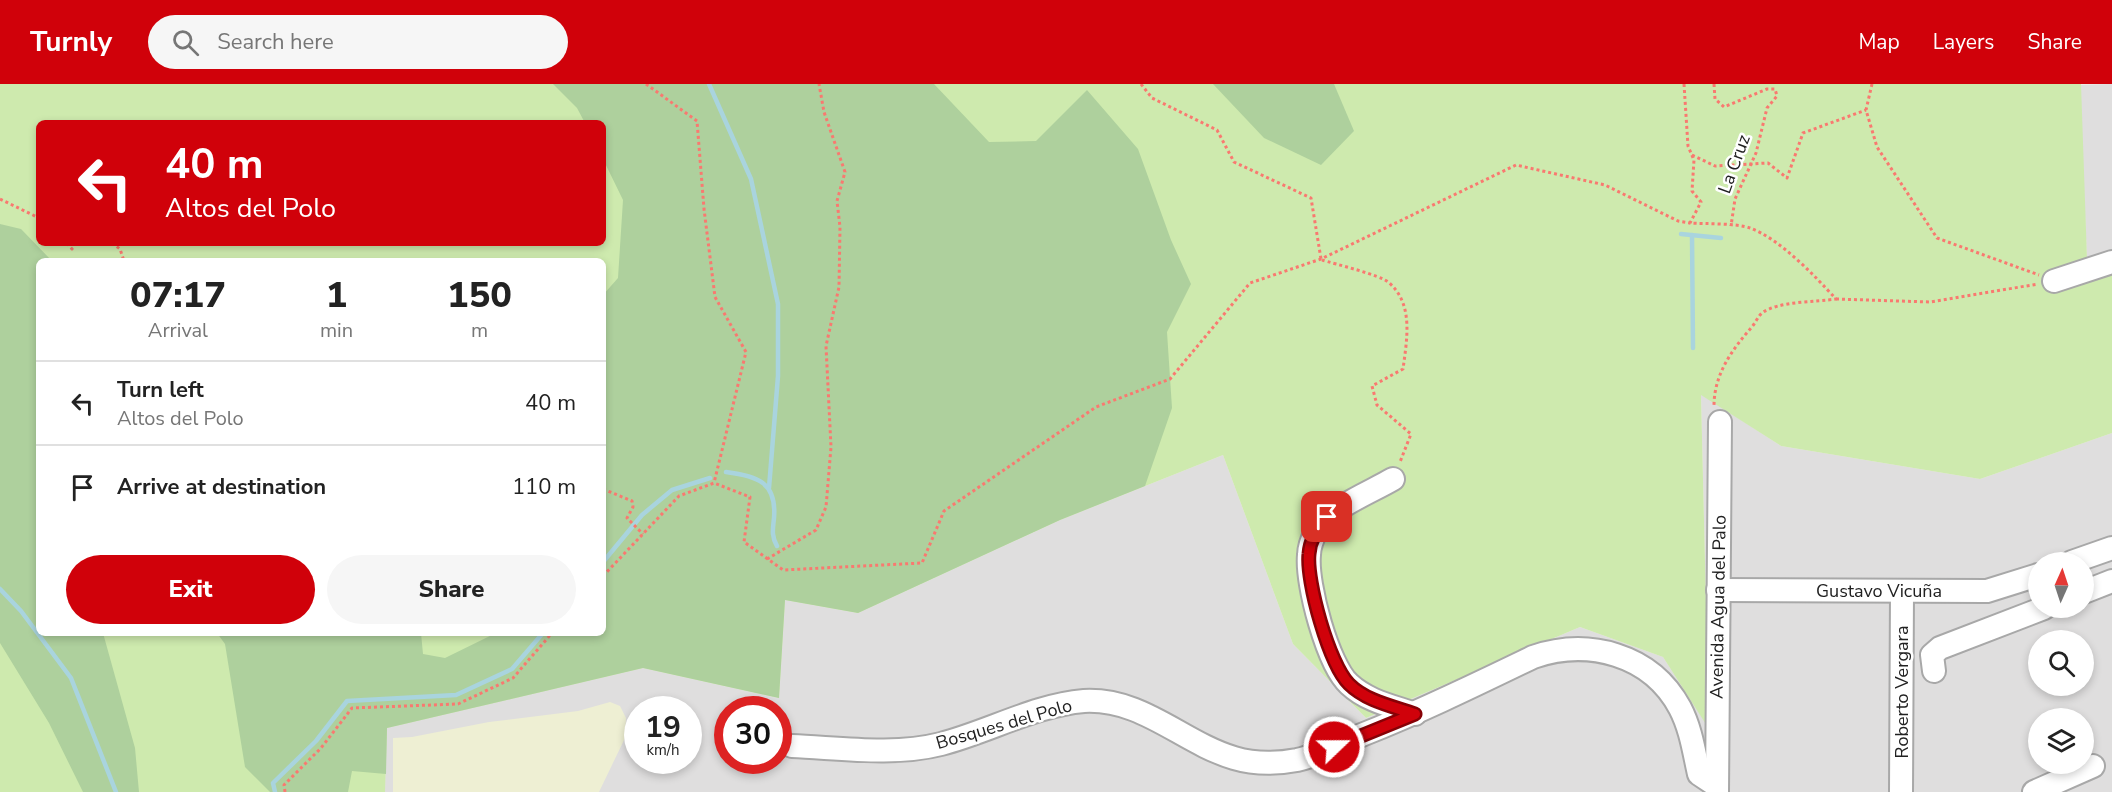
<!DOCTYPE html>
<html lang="en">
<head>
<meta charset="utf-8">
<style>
	body { margin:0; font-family:"Nunito Sans",sans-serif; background:#f6f6f6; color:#222; height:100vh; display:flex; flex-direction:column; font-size:22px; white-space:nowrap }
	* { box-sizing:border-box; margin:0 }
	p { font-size:20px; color:#767676 }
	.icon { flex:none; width:33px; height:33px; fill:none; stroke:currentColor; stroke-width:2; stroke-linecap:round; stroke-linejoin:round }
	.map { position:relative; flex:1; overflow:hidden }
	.panel { position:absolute; left:36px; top:174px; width:570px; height:378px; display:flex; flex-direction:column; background:#fff; border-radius:9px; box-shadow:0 3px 9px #0003 }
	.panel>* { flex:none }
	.banner { position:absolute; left:36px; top:36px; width:570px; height:126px; border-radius:9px; box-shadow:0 3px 9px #0003; background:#d0010a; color:#fff; overflow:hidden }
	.needle { width:39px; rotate:3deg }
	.fabs { position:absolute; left:2028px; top:468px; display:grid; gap:12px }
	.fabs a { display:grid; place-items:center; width:66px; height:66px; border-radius:50%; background:#fff; box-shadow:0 3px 9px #0003; font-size:30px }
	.speed { position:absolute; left:624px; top:612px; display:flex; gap:12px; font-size:30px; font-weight:700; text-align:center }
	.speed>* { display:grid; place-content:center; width:78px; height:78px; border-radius:50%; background:#fff; box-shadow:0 3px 9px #0003; line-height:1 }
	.speed small { font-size:15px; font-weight:400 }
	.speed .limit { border:9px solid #d22; background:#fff; color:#111 }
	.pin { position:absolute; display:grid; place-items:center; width:51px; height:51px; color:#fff; margin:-26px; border-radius:12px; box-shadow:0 3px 9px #0006 }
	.me { position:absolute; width:66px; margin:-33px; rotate:68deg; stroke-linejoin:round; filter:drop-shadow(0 0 4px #0008) }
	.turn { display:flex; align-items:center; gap:21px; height:126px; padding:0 30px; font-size:27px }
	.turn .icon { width:78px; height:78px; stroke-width:2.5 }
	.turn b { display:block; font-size:42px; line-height:51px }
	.eta { display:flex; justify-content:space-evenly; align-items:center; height:102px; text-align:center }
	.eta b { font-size:36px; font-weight:800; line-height:42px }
	.action { display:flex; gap:12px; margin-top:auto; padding:12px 30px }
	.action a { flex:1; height:69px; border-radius:36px; background:#d0010a; color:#fff; font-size:24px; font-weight:800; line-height:69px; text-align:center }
	.action a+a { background:#f6f6f6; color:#222 }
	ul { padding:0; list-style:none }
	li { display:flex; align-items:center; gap:18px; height:84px; padding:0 30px; border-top:2px solid #e0e0e0 }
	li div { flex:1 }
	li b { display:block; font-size:22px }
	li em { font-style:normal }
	header { display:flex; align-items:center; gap:36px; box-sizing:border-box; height:84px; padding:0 30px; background:#d0010a; color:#fff }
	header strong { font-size:28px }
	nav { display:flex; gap:33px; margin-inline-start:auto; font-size:21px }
	.search { width:420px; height:54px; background:#f6f6f6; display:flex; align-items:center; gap:15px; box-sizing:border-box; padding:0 21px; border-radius:33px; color:#767676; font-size:22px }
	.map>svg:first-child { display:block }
	.residential { fill:#dfdede; fill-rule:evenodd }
	.farmland { fill:#eeefd3 }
	.grass { fill:#ceeaae; fill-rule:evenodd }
	.forest { fill:#aed09d }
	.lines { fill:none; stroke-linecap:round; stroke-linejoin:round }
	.stream { stroke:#a9d4de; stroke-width:4.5 }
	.minor-casing { stroke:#a8a8a8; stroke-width:26 }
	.path { stroke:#f97970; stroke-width:3; stroke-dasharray:3 3; stroke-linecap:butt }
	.minor { stroke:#fff; stroke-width:22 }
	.route-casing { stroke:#870106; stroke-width:15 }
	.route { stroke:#d0010a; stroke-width:10 }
	.labels { text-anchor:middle; stroke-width:5; stroke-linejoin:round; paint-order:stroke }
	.street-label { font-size:18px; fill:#212121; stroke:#fff }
</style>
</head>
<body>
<header>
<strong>Turnly</strong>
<div class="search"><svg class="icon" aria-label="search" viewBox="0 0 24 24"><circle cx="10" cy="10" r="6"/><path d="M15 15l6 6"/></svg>Search here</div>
<nav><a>Map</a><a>Layers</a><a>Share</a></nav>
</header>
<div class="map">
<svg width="2112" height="708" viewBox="0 0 2112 708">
	<rect width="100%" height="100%" fill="#f1ede7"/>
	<g class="residential">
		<path d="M2112,0V171L2087,175L2079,1Z"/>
		<path d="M1701,310L1781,362L1980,395L2112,349V708H385L386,644L643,584L779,614L785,516L858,529L1060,436L1223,371L1293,560L1366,634L1580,543L1663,573L1709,644ZM2038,478H2084V524H2038ZM2038,556H2084V602H2038ZM638,626H688V676H638ZM728,626H778V676H728ZM2038,634H2084V680H2038Z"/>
	</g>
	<path class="farmland" d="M610,618L620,622L626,634L625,654L599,708H393V654L412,653L489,638L578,627Z"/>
	<path class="grass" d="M0,0H2081L2087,175L2112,171V349L1980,395L1781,362L1701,311L1709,645L1663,573L1580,543L1366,634L1293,560L1223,371L1060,436L858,529L785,516L779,614L643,584L387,644L385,708H0ZM39,39H603V159H39ZM39,177H603V549H39Z"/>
	<g class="forest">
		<path d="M553,0H934L989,58L1036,57L1087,6L1138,65L1171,156L1191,200L1167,248L1172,324L1145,402L1060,436L858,529L785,516L779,614L643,584L387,644L386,690L352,687L348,708H270L245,683L225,560L217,549H421L423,570L445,574L496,549H603V211L618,194L623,116L603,75V39H585L577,24Z"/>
		<path d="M1213,0H1334L1354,47L1321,81L1264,54Z"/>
		<path d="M0,140L21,145L52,177H39V549H103L135,664L139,708H83L49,639L0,559Z"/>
	</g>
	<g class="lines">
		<g class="stream">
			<path d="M709,0L751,95L778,220V292L769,404"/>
			<path d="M1681,150L1721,154"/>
			<path d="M1692,151L1693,264"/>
			<path d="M726,388C757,392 777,398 774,434C773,444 771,452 777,462"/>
			<path d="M603,478L642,431L672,406L710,394"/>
			<path d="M0,505L21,527L71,594L116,708"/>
			<path d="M275,708L273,699L316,657L347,617L456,611L512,585L543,549"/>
		</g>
		<defs>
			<g id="minor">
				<path d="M2054,197L2112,178"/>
				<path d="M1393,395C1371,408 1330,424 1317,445C1313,453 1309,462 1309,471C1306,500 1328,581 1349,600C1367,617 1392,622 1415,630"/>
				<path d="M2072,478L2112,464"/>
				<path d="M1718,506L1987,507L2038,491"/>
				<path d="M2084,508L2112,497"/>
				<path d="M1934,587L1932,571L1940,564L2044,524"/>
				<path d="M792,662C840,664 894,672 941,660C988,648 1035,621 1084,617C1143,614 1181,658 1234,674C1254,680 1276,680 1297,676C1320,671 1342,659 1364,650C1422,627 1477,600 1533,573C1588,554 1651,570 1680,624C1691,645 1694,668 1699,690L1717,702"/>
				<path d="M1717,708L1720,338"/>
				<path d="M1901,708L1902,508"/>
				<path d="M2034,708L2093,682"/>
			</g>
		</defs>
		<use href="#minor" class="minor-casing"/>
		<g class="path">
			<path d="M646,0L697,37L704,125L715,213L746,268L714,399"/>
			<path d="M1141,0L1152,14L1217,46L1234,78L1311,114L1321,175"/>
			<path d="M1684,0L1688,62L1694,76L1692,107L1701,118L1690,139C1705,140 1736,139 1750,144C1780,155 1814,191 1836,215C1816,218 1778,217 1762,229C1758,232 1755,240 1751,244C1731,267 1714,291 1714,322"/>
			<path d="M1714,0L1715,15L1724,23L1767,5H1775L1777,12L1767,24L1756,69L1735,115L1731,142"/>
			<path d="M1872,0L1866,26L1877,63L1937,154L2039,191"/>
			<path d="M1692,71L1715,82L1768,79L1787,94L1803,49L1866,26"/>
			<path d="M0,115L39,134"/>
			<path d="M67,159L72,165L75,159"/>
			<path d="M112,159L120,165L124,177"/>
			<path d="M1322,176C1335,180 1380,191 1388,198C1414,219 1407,255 1403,285L1372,302L1377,321L1411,350L1400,378"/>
			<path d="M1836,215L1930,218L2038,200"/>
			<path d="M603,405L632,417L633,423L627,434L643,450"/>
			<path d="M767,475L816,446L826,423L831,363L826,262L839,203L840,143L837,117L845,88L824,28L819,0"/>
			<path d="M603,492L679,412L714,399L750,413L744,458L783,486L922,479L944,427L1096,323L1170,295L1250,199L1321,175L1516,81L1605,101L1678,137L1690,139"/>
			<path d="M285,708L284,701L321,664L352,624L458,620L513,594L552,549"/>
		</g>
		<use href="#minor" class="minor"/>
	</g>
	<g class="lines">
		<defs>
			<path id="route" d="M1327,433C1318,443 1310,455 1309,470C1306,497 1329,580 1349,600C1366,617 1392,622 1415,630L1334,663"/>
		</defs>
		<use href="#route" class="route-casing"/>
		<use href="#route" class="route"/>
	</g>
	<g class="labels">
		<g class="street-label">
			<text transform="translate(1734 80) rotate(-70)" y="6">La Cruz</text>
			<text x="1879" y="513">Gustavo Vicuña</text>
			<text transform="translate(1718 523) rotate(-89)" y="6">Avenida Agua del Palo</text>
			<text transform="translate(1902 608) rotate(-90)" y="6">Roberto Vergara</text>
			<text transform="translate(1004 640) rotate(-16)" y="6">Bosques del Polo</text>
		</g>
	</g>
</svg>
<div class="fabs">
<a><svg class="needle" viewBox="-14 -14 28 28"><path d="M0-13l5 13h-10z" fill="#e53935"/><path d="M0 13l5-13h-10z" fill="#767676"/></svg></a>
<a><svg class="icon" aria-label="search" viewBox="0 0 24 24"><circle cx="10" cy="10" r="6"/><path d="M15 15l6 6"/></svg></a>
<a><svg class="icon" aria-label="layers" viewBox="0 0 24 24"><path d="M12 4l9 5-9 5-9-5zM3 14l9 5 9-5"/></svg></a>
</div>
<div class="speed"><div>19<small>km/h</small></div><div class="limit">30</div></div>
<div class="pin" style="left:1327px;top:433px;background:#d93025"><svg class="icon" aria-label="arrive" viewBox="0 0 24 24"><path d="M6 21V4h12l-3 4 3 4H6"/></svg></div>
<svg class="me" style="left:1334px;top:663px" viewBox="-20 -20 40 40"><circle r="17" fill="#d0010a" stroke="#fff" stroke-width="3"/><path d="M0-11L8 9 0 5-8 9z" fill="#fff"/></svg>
<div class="banner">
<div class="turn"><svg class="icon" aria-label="left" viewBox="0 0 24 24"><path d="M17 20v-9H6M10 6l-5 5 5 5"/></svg><div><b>40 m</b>Altos del Polo</div></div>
</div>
<section class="panel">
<div class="eta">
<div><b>07:17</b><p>Arrival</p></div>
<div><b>1</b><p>min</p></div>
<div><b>150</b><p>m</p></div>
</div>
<ul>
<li><svg class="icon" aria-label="left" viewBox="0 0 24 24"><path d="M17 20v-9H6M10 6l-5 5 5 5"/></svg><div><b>Turn left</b><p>Altos del Polo</p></div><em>40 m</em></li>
<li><svg class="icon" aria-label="arrive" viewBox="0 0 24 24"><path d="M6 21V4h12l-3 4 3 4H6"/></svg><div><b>Arrive at destination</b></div><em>110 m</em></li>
</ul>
<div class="action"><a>Exit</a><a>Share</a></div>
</section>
</div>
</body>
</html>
